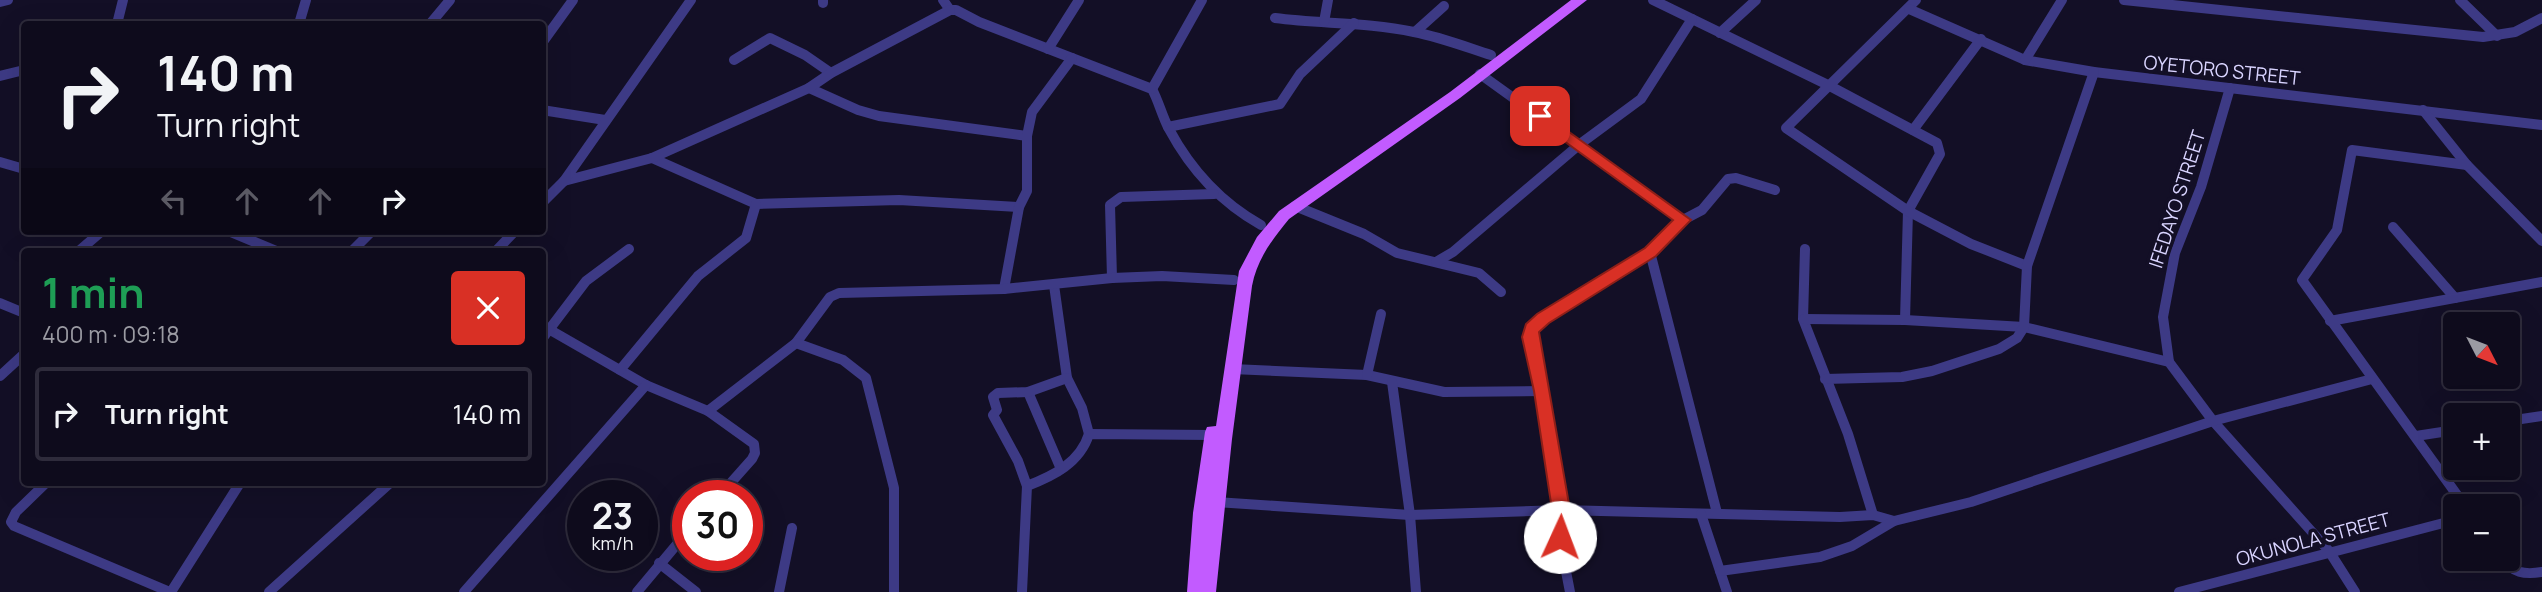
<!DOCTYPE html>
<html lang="en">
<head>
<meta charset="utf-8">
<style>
	body { margin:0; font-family:Manrope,sans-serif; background:#1c1929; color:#f1f3f6; height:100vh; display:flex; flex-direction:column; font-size:26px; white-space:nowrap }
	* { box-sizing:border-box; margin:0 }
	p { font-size:23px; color:#9b9ba3 }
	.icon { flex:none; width:38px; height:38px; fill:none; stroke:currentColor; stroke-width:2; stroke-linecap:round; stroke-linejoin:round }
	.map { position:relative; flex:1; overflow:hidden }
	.drawer { position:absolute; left:21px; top:248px; width:525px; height:238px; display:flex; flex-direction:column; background:#0e0b1c; border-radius:7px; box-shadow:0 7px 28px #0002,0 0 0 2px #2e2b3b }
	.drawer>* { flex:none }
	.top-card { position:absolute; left:21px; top:21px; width:525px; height:214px; border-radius:7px; box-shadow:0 7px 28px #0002,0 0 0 2px #2e2b3b; background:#0e0b1c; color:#f1f3f6; overflow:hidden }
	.needle { width:46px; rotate:132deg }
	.fabs { position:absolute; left:2443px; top:312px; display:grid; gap:14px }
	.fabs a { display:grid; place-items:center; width:77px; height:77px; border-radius:7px; background:#0e0b1c; box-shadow:0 7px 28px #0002,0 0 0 2px #2e2b3b; font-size:35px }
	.speed { position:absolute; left:567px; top:480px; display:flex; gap:14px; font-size:35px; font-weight:700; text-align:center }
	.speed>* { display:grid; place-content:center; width:91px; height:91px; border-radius:50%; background:#0e0b1c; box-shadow:0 7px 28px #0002,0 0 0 2px #2e2b3b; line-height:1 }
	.speed small { font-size:18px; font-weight:400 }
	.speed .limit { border:10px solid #d22; background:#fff; color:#111 }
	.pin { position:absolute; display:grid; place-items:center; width:60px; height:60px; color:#fff; margin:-30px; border-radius:14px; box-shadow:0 4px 10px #0006 }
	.me { position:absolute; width:77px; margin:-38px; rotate:2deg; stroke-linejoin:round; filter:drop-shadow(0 0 5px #0008) }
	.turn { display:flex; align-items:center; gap:24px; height:147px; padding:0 21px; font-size:32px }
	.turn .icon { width:91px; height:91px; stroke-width:2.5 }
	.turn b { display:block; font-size:49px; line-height:60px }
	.lanes { display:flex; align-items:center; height:66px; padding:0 21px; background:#0003; justify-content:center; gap:35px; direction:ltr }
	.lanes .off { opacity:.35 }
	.round { display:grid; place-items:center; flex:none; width:74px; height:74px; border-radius:7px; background:#1c1929 }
	.overview { display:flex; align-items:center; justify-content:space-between; height:119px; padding:0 21px }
	h1 { font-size:42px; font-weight:700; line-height:52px; color:#1e9e55 }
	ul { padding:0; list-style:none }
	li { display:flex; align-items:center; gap:21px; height:94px; margin:0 14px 10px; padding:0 7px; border:4px solid #2e2b3b; border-radius:7px }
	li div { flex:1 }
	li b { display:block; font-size:26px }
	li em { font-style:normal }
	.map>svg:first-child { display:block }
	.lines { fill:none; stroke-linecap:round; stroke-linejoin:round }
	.street { stroke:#3d3a85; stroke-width:10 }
	.primary { fill:#c25bff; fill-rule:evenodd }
	.route { fill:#d93025; stroke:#8d1f18; stroke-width:2 }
	.labels { text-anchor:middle; stroke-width:7; stroke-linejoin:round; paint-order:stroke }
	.street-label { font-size:19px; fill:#d9d4ff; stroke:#130f26 }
</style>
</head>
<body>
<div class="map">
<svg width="2542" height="592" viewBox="0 0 2542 592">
	<rect width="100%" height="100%" fill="#130f26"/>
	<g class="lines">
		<g class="street">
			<path d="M823,0V3"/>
			<path d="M943,0L950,10H956L979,22L1152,89C1159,102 1162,116 1169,129C1191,170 1220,202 1261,225"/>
			<path d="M1653,0L1828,85L1937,143L1940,154L1908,211L1905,320"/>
			<path d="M1916,0L1786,128L1908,211L1971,244L2027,266"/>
			<path d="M2124,0L2483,37L2515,32L2542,18"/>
			<path d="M2460,0L2497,36"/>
			<path d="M0,2L8,0"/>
			<path d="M1909,9L2025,60L2094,72L2542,125"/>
			<path d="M1275,18C1321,24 1367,22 1414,32C1440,37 1466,47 1491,55"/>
			<path d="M1324,22L1328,0"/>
			<path d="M117,24L123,0"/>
			<path d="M299,24L306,0"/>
			<path d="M430,24L450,0"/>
			<path d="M1415,32L1444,6"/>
			<path d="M1720,33L1756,0"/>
			<path d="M542,43L573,0"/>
			<path d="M1048,49L1079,0"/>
			<path d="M734,60L770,38L805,55L831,73"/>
			<path d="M2025,60L2062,0"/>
			<path d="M1480,74L1683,220"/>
			<path d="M0,76L24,70"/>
			<path d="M809,88L858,110L879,116L1027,136"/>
			<path d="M1152,89L1202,0"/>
			<path d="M542,110L605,120"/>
			<path d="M2423,110L2467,165L2542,241"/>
			<path d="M1168,127L1280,104L1300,74L1354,23"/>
			<path d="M1913,130L1981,39"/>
			<path d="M652,158L756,204L899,200L1019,207"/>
			<path d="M0,162L24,169"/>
			<path d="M564,181L652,158L809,88L831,73L950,10"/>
			<path d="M542,203L564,181L691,0"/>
			<path d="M1295,206L1364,234L1397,253L1479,273L1501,292"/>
			<path d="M2393,227L2455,298"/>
			<path d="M228,231L279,252"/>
			<path d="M1805,249L1803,319L1848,434L1873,515"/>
			<path d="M80,250L102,231"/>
			<path d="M351,252L372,231"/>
			<path d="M495,252L515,231"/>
			<path d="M1650,252L1717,513"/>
			<path d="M1436,262L1453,252L1580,144L1641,99L1692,19"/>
			<path d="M1112,278L1110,205L1121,197L1214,194"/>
			<path d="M1054,285L1067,378L1082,408L1089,434"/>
			<path d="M1004,289L1019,207L1027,191V136L1032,112L1072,58"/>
			<path d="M0,303L24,313"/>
			<path d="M1804,319L1905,320L2024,327L2169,362L2213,421L2329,551L2355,592"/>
			<path d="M2330,321L2542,282"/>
			<path d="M552,331L646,385L708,411L796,343L830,297L839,293L1004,289L1112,278L1162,276L1234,280"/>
			<path d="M542,339L586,281L629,249"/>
			<path d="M796,343L843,360L866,378L894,488V592"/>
			<path d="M2169,362L2163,317L2175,253L2201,187L2230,88"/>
			<path d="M1232,369L1367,375L1444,392L1542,391"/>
			<path d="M620,370L698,276L746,238L756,204"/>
			<path d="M1367,375L1381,314"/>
			<path d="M0,376L24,354"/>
			<path d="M1825,379L1902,377L1932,371L1999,349L2017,338L2024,327L2027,266L2094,72"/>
			<path d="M1392,382L1410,515L1416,592"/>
			<path d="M1028,392L1061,469"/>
			<path d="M708,411L754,444L755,453L752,459L720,495"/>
			<path d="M2508,421L2542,416"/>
			<path d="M2416,436L2455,430"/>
			<path d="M46,483L16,512L11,522L14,526L170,592"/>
			<path d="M1027,486L1018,461L993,415L997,410L993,397L998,393L1028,392L1067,378"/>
			<path d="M1216,502L1410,515L1561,510L1840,517L1873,515L1894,521L1971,502L2213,421L2372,379"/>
			<path d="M2465,506L2302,280L2337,230L2352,150L2467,165"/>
			<path d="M1554,510L1570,592"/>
			<path d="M1561,510L1542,391L1530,336L1531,329L1543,318L1650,252L1683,220L1702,210L1728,179L1736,178L1775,190"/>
			<path d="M1701,514L1727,592"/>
			<path d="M2501,558C2513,573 2524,575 2542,572"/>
			<path d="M659,563L696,592"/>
			<path d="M1720,571L1820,557L1852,546L1894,521"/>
			<path d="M171,592L240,483"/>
			<path d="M269,592L390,483"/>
			<path d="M464,592L646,385"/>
			<path d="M637,592L688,531"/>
			<path d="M779,592L792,528"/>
			<path d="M1022,592L1027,486C1053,476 1080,463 1089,434L1213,435"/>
			<path d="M2179,592L2455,520"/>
		</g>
		<path class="primary" d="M1571,0H1587L1460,98L1289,219C1272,240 1257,259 1252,286L1232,439L1216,592H1187L1193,513L1205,432L1207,427L1216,426L1239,271L1257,237L1279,211L1450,92Z"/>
	</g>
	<path class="route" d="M1540,111L1691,220L1656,256L1549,323L1539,332L1570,510L1564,516L1569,537L1566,543L1560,545L1553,543L1545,510L1551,503L1534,391L1522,337L1526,324L1537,314L1645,248L1673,220L1535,120L1533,116Z"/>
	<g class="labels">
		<g class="street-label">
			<text transform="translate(2222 70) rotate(6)" y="7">OYETORO STREET</text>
			<text transform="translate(2177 199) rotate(-72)" y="7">IFEDAYO STREET</text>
			<text transform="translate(2313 539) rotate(-15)" y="7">OKUNOLA STREET</text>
		</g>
	</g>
</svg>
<div class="fabs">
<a><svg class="needle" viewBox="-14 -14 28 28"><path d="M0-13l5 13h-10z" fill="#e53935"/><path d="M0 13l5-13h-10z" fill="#9b9ba3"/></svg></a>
<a>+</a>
<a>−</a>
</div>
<div class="speed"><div>23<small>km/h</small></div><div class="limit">30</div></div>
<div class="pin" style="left:1540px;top:116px;background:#d93025"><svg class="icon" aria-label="arrive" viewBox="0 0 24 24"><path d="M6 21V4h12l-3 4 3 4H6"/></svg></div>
<svg class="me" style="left:1560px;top:537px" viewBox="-20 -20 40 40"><circle r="19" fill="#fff"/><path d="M0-13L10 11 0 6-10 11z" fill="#d93025"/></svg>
<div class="top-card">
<div class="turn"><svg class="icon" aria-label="right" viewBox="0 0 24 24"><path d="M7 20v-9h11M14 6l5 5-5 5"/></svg><div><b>140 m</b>Turn right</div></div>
<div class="lanes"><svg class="icon off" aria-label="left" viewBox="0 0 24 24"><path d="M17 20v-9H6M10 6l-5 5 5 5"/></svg><svg class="icon off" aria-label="ahead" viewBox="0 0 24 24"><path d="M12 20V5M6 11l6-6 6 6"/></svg><svg class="icon off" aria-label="ahead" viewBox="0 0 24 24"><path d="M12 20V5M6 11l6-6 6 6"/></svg><svg class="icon" aria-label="right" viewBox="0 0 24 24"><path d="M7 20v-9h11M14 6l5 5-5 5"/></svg></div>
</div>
<section class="drawer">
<div class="overview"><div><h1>1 min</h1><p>400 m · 09:18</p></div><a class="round" style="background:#d93025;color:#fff"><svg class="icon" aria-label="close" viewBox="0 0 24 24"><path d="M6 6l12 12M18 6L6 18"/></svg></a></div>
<ul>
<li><svg class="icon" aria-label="right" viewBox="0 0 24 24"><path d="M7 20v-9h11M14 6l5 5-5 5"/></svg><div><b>Turn right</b></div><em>140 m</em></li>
</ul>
</section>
</div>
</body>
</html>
